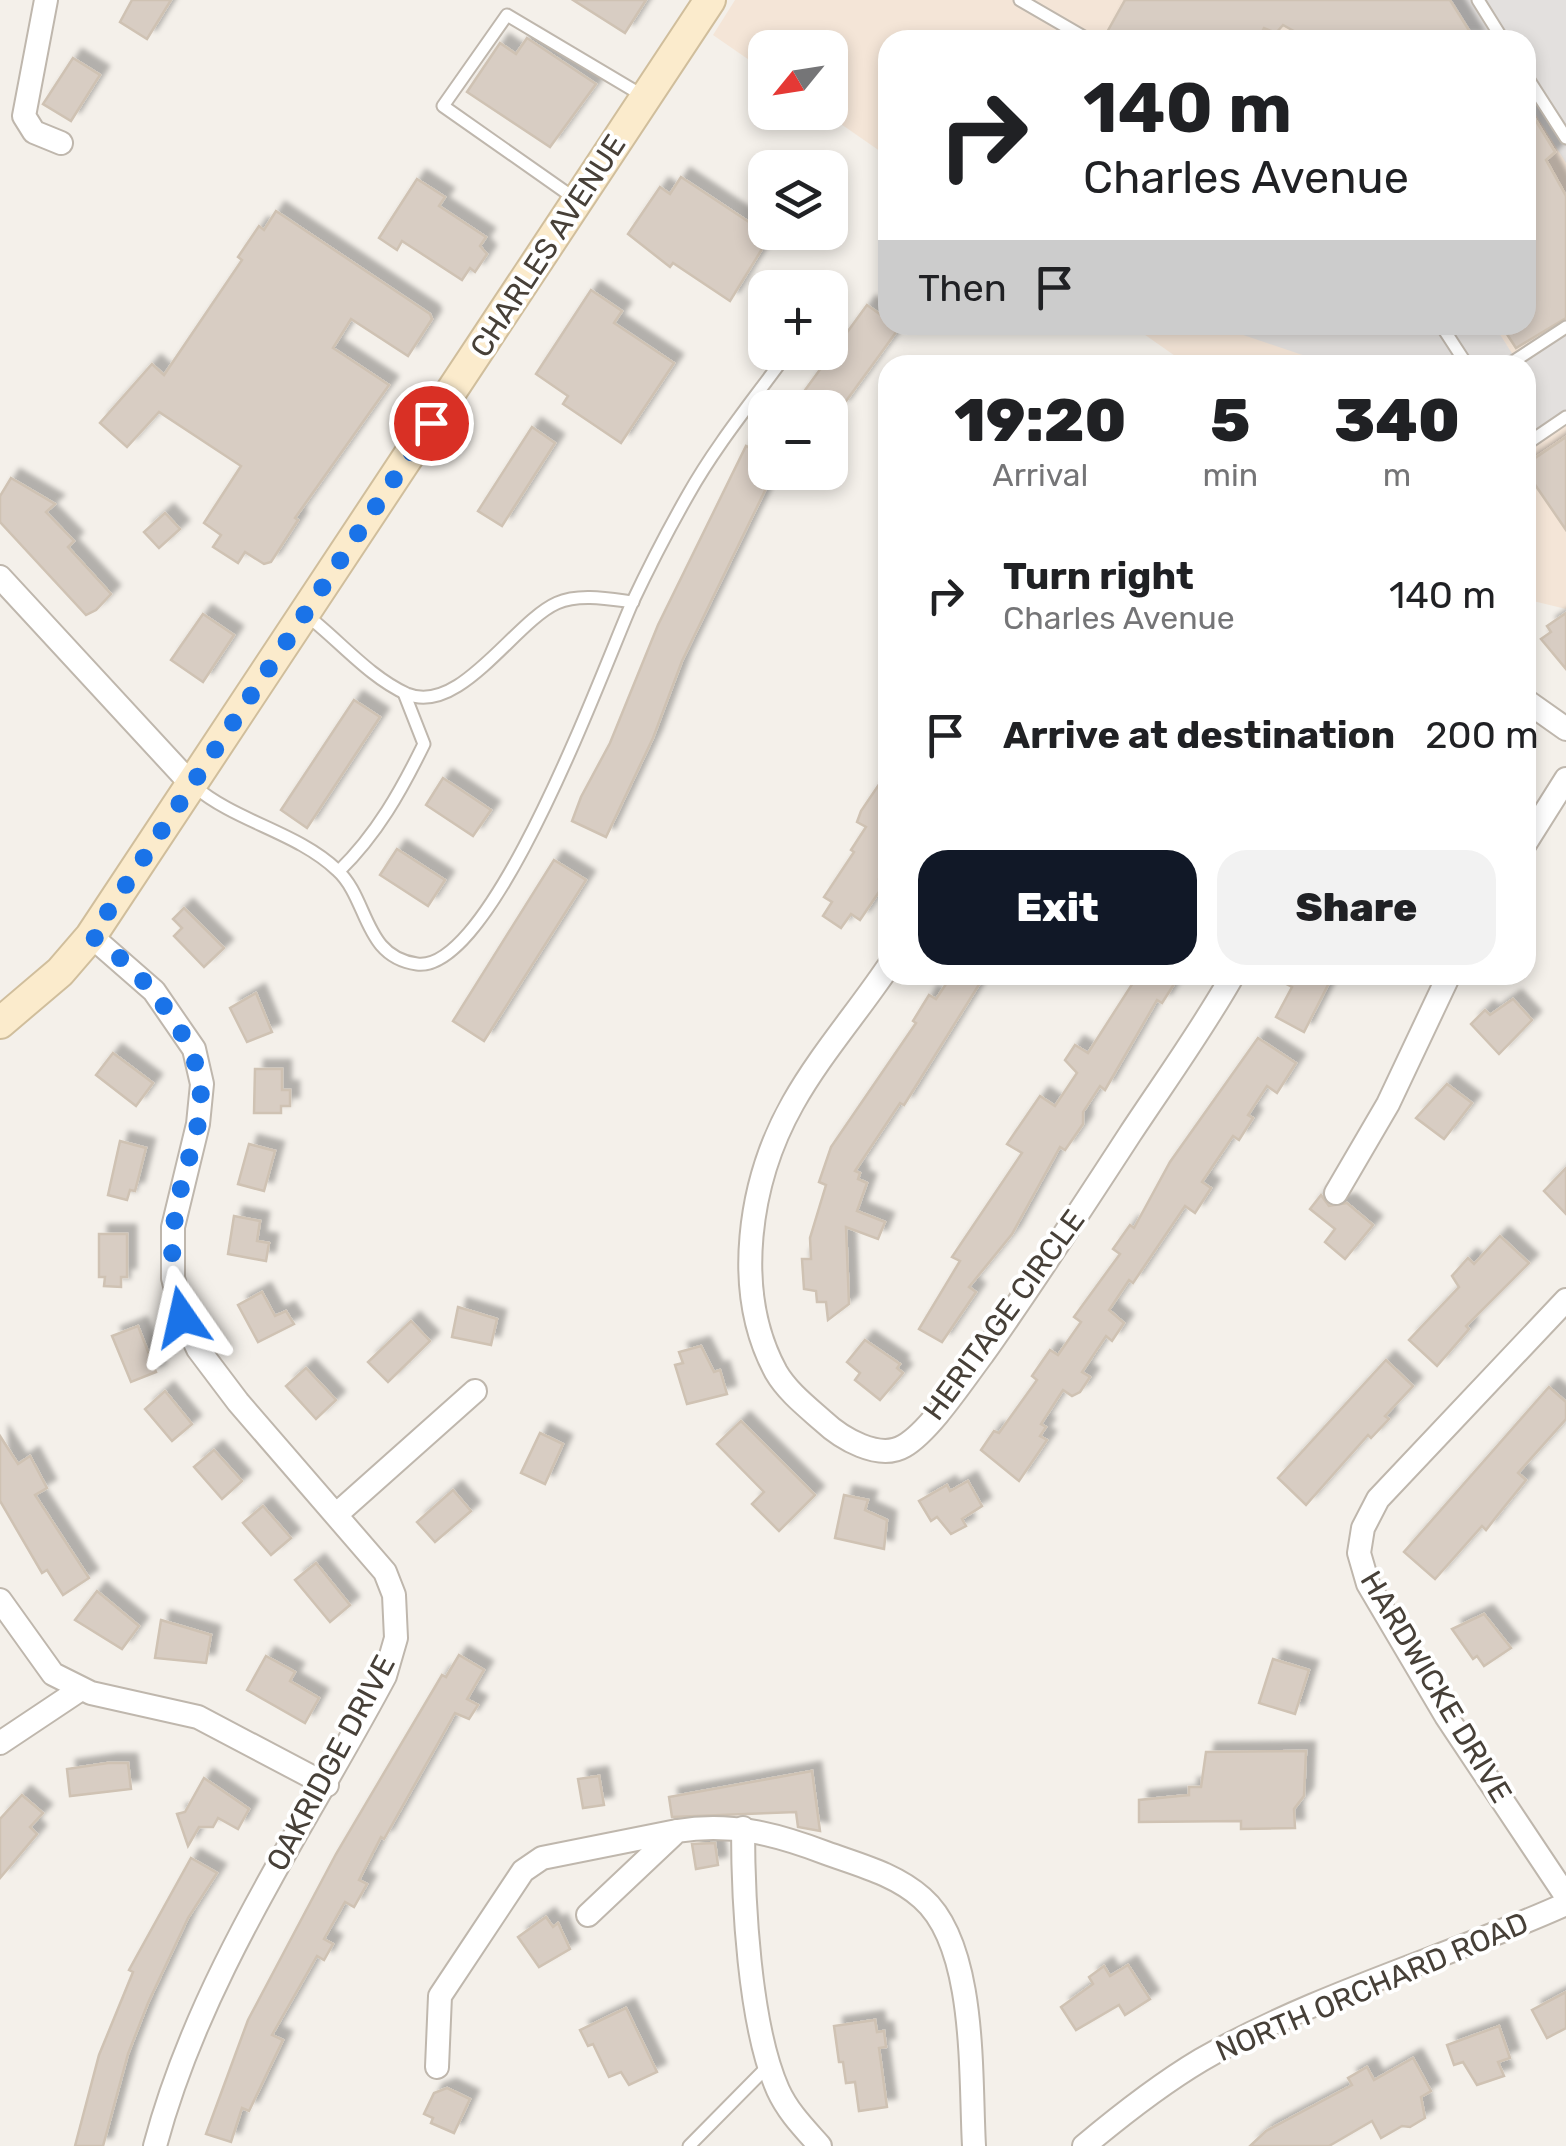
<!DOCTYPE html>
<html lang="en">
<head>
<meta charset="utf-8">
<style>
	body { margin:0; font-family:Rubik,sans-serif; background:#f2f2f2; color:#202124; height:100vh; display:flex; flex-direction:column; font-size:38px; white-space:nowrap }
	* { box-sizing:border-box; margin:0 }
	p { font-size:32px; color:#757577 }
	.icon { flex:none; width:55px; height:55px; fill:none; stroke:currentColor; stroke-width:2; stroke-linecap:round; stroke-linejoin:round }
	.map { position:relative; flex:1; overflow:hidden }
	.side { position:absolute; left:878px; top:355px; width:658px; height:630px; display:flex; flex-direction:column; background:#fff; border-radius:30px; box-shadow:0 5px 15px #0003 }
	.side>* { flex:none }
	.banner { position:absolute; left:878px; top:30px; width:658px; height:305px; border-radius:30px; box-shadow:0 5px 15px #0003; background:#fff; color:#202124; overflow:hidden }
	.needle { width:65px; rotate:240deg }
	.controls { position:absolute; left:748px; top:30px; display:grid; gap:20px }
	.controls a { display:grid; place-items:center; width:100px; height:100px; border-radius:20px; background:#fff; box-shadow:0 5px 15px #0003; font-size:50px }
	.pin { position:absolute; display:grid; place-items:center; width:85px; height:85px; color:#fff; margin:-42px; border:5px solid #fff; border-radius:50%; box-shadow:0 2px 10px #0007 }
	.me { position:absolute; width:110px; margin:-55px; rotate:349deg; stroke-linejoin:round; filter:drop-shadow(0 0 8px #0008) }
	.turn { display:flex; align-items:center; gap:35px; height:210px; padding:0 40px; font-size:45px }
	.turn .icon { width:130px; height:130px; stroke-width:2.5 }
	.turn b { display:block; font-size:70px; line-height:85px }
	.then { display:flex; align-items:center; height:95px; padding:0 40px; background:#0003; gap:20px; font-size:38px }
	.eta { display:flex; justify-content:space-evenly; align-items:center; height:170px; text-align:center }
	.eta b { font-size:60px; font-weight:800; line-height:70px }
	.action { display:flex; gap:20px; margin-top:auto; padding:20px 40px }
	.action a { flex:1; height:115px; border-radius:30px; background:#111827; color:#fff; font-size:40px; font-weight:800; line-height:115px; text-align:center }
	.action a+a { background:#f2f2f2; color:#202124 }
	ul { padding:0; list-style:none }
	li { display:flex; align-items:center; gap:30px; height:140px; padding:0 40px }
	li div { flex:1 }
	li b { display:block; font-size:38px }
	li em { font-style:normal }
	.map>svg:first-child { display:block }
	.commercial { fill:#f4e5d7 }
	.parking { fill:#e3e0de }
	.building { fill:#d8cdc3; stroke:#cfc2b3; stroke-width:2.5; filter:url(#shadow) }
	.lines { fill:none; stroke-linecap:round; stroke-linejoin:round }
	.lane-casing { stroke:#bfb7ad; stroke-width:15 }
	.street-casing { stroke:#bfb7ad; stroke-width:26 }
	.secondary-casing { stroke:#d0be9c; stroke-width:34 }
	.lane { stroke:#fff; stroke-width:11 }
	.street { stroke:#fff; stroke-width:22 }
	.secondary { stroke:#fbebcc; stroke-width:30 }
	.route { stroke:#1a73e8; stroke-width:18; stroke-dasharray:0 32.4 }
	.labels { text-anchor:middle; stroke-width:8; stroke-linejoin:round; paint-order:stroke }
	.street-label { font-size:30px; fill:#474038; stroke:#fff }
</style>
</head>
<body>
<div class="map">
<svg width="1566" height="2146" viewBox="0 0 1566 2146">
	<defs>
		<filter id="shadow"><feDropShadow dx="9" dy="-9" stdDeviation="2.5" flood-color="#0004"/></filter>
	</defs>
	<rect width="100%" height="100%" fill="#f4f0ea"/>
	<path class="commercial" d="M735,0H1566V609L1525,599V365H1188L1131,325H1525V40H888L887,156L825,113L830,112V48H765V71L713,35Z"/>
	<g class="parking">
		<path d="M1450,0H1566V163L1525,97V40H1477Z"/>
		<path d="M1566,322V423L1525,450V365H1332L1214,325H1494L1513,355Z"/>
	</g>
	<g class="building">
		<path d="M132,0H171L147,39L120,22Z"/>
		<path d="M573,0H646L625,33Z"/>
		<path d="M1125,0H1450L1475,40H1310L1283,25L1276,33L1264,28L1258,40H1116L1106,34Z"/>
		<path d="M527,38L596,84L550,147L467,92L500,43L516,54Z"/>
		<path d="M73,58L100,75L71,121L43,104Z"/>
		<path d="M1525,103L1555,152L1546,160L1566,196V318L1516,348L1501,325H1525Z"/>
		<path d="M681,177L770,236L730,301L673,263L670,267L628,234L660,187L670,194Z"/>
		<path d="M417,179L445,197L439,206L486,237L480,246L487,254L475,272L470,268L462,280L402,241L397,250L379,238Z"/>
		<path d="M276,211L430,314L432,319L408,356L351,319L333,348L389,385L295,518L298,520L271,562L264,564L245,552L238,563L213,547L221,535L204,523L241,466L159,412L127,447L100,423L152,364L164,375L242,260L238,257L259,226L264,230Z"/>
		<path d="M591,290L622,311L614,323L674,363L621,443L563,404L568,396L536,374Z"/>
		<path d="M867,305L888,320V325L899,328L881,353L841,408H792Z"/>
		<path d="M532,427L555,443L502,526L478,511Z"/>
		<path d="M1566,437V530L1525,470V465Z"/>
		<path d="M746,446L765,455V472H774L682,661L653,738L606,837L572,821L581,797L610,743L658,625Z"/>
		<path d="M11,478L55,504L46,512L74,541L68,547L111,594L96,610L86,615L0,522V496Z"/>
		<path d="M165,513L180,529L159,548L144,532Z"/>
		<path d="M1566,613V669L1541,639L1551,632L1547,626Z"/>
		<path d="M203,614L234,635L203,682L171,660Z"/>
		<path d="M354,700L380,717L307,828L281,810Z"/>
		<path d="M888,771V865L879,879L885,883L860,920L851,914L841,928L823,916L832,902L824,897L854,852L851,850L866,827L857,822L861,811Z"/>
		<path d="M443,778L491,810L473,836L426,805Z"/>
		<path d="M397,849L445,880L428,906L380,875Z"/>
		<path d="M554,860L586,880L484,1041L453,1021Z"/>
		<path d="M184,908L224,948L204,967L174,936L182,928L173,919Z"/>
		<path d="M952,975H985L904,1105L900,1103L855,1171L860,1173L858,1179L867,1183L857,1211L885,1222L878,1239L846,1227L849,1304L828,1320L826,1302H817L816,1291L804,1289L802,1259H811L810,1238L826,1185L819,1182L831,1147L916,1023L913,1021L929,995L936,999Z"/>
		<path d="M1138,975H1167L1176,981L1162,1003L1157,1000L1105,1090L1100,1086L1083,1112V1124L1065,1150L1060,1147L1012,1234L969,1287L976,1292L942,1342L919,1329L960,1261L952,1257L1022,1153L1007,1144L1040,1096L1055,1106L1077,1073L1065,1060L1075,1045L1088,1053Z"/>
		<path d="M1269,975H1333L1304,1032L1276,1017L1292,987Z"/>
		<path d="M256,993L272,1032L247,1042L230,1008Z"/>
		<path d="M1513,999L1532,1020L1499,1054L1471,1024L1485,1010L1490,1015Z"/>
		<path d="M1258,1038L1296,1063L1277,1093L1267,1086L1248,1115L1253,1118L1239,1140L1233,1136L1202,1182L1211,1188L1195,1213L1185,1206L1133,1283L1129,1280L1109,1310L1124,1323L1112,1341L1106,1336L1082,1372L1090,1377L1080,1392L1072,1396L1063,1390L1041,1424L1046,1427L1040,1436L1047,1440L1019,1481L981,1450L994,1431L999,1433L1037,1380L1032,1376L1050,1350L1058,1355L1081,1322L1074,1317L1120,1254L1113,1249L1130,1225L1134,1228L1170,1162Z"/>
		<path d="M113,1053L153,1083L136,1106L96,1075Z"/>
		<path d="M255,1069H282V1090H290V1106H281V1113H254Z"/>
		<path d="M1447,1084L1472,1103L1444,1139L1416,1118Z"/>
		<path d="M120,1141L146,1148L135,1191L130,1190L127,1200L108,1195Z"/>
		<path d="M249,1144L275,1151L264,1191L238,1184Z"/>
		<path d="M1566,1168V1214L1544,1191Z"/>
		<path d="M1321,1195L1329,1206L1347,1203L1373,1225L1345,1259L1325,1242L1335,1229L1310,1209Z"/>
		<path d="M234,1216L260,1221L257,1241L269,1243L266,1261L228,1254Z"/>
		<path d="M99,1234H127V1277H121V1287L104,1286L105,1277H99Z"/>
		<path d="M1500,1236L1529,1263L1466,1326L1469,1329L1437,1366L1409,1340L1459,1287L1452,1276L1468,1258L1474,1264Z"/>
		<path d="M262,1292L275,1316L286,1311L294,1324L258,1342L238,1305Z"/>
		<path d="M458,1307L497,1319L491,1345L452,1337Z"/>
		<path d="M411,1321L430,1341L388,1382L368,1362Z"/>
		<path d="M138,1326L156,1372L131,1382L112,1336Z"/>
		<path d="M865,1340L900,1364L897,1368L903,1373L880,1400L855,1380L860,1373L847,1362Z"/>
		<path d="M701,1346L714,1372L720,1370L727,1394L687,1404L675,1365L683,1363L679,1352Z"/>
		<path d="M1386,1360L1413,1386L1385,1416L1389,1419L1371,1438L1368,1435L1306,1505L1278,1478Z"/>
		<path d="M306,1368L336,1400L316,1419L286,1386Z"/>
		<path d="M1549,1387L1566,1402V1419L1518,1473L1526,1480L1496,1517L1486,1530L1482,1526L1435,1579L1404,1552Z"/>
		<path d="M165,1391L192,1424L172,1441L145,1409Z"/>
		<path d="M741,1421L815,1495L779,1531L752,1504L764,1492L717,1444Z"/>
		<path d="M540,1433L563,1444L545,1484L521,1473Z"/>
		<path d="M0,1436L18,1464L30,1456L47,1488L35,1495L89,1578L63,1595L47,1570L42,1573L0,1501Z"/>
		<path d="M214,1450L242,1481L222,1499L194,1467Z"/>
		<path d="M968,1481L982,1506L962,1519L966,1526L951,1534L937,1517L931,1521L919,1501L947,1485L950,1491Z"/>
		<path d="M453,1490L471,1511L435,1542L417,1522Z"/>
		<path d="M844,1495L868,1500L865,1510L887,1520L884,1549L835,1538Z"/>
		<path d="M263,1506L291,1538L271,1555L243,1523Z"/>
		<path d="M316,1563L350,1605L330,1622L295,1580Z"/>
		<path d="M97,1591L139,1626L122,1649L75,1620Z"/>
		<path d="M1484,1614L1511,1648L1484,1666L1477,1656L1473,1659L1452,1629Z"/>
		<path d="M161,1620L211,1635L206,1663L155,1658Z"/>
		<path d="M459,1655L484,1670L467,1699L478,1705L469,1719L455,1713L384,1839L381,1837L359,1880L367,1884L354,1907L345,1902L324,1939L333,1944L324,1960L317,1956L272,2035L283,2040L249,2111L242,2108L231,2142L206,2134L248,2020L336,1854L442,1675L446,1677Z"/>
		<path d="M266,1656L295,1672L290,1681L319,1698L305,1723L247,1690Z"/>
		<path d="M1273,1659L1309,1670L1295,1714L1259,1703Z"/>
		<path d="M1306,1751L1304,1796L1294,1809L1295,1828L1241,1829V1821L1139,1822V1800L1189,1795V1787H1201L1206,1752Z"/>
		<path d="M108,1763H128L131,1789L70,1796L67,1769Z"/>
		<path d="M812,1771L820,1831L798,1827L796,1812L672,1817L669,1797Z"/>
		<path d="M599,1776L604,1805L583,1808L578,1779Z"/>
		<path d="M204,1778L249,1809L238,1829L218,1818L213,1827H199L188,1846L177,1814L185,1812Z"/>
		<path d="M22,1795L43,1813L30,1827L37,1834L0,1878V1819Z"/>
		<path d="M715,1843L718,1865L696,1869L692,1844Z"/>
		<path d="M191,1858L217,1873L188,1918L148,2003L128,2054L103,2146H75L99,2055L133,1972L129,1970Z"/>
		<path d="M546,1917L553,1927L558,1923L570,1949L539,1967L518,1937Z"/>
		<path d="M1128,1965L1150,1999L1125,2015L1119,2005L1076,2030L1061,2007L1093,1984L1089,1977L1104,1966L1110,1976Z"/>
		<path d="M1566,1992V2028L1547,2038L1532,2010Z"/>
		<path d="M626,2008L657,2072L629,2085L621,2072L609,2077L593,2044L588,2046L580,2030Z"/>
		<path d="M875,2020L877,2032L884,2031L886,2047L879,2048L887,2107L859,2111L855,2082L846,2083L843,2062H839L834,2026Z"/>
		<path d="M1499,2026L1510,2058L1498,2062L1504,2076L1477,2085L1463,2062L1454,2065L1447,2045Z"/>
		<path d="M1413,2058L1431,2091L1421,2097L1425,2118L1410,2127L1402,2126L1381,2138L1372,2121L1329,2146H1250L1266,2131L1352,2085L1348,2078L1367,2067L1374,2080Z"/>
		<path d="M447,2088L470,2099L454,2133L431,2123L433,2118L424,2114L434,2093Z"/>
	</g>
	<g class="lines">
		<defs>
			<g id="lane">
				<path d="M1020,0L1089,40"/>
				<path d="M1478,0L1503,40"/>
				<path d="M1525,74L1566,138"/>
				<path d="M574,198L443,106L507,15L645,97"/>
				<path d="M830,296L836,288"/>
				<path d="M1441,325L1467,365"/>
				<path d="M1508,365L1566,327"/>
				<path d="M1525,445L1566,417"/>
				<path d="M305,614C338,639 369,677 407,694C460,716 514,622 557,603C579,593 610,599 633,602"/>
				<path d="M194,786C236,822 297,832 337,870C369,899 363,957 417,964C493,974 604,666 632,603C649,567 668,530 688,495C716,445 754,399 788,352"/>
				<path d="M339,871C377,834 401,791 424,744L404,693"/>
				<path d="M689,2146L770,2064"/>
			</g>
			<g id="street">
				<path d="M46,0L24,116L34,132L61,143"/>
				<path d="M0,577L193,786"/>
				<path d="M1525,700L1566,729"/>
				<path d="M1525,844L1566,779"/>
				<path d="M91,936L154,991L194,1049L202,1084L198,1124L173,1227V1278L183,1317L198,1349L238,1402L385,1572L394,1595L396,1638L385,1676C303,1830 200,1976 155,2146"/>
				<path d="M888,967C857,1013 820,1055 793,1103C749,1181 732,1291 776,1372C787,1391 806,1406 823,1421C841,1438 879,1461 904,1446C930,1431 964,1379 983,1354C1034,1282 1082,1208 1130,1134C1165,1081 1202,1030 1233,975"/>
				<path d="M1336,1193L1388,1104L1449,975"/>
				<path d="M1566,1300L1378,1499L1363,1528L1359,1553L1368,1584L1446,1716L1566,1896"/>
				<path d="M338,1513L475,1391"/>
				<path d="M0,1600L53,1674L91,1693L198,1717L327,1785"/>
				<path d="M0,1743L81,1689"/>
				<path d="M743,1828C743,1899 749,2025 778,2090C788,2112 804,2128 820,2146"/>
				<path d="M588,1915L677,1831C731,1822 776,1834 826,1853C859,1865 895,1874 922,1898C977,1946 970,2077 974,2146"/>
				<path d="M437,2067L440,1996L523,1871L542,1858L677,1831"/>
				<path d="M1084,2146C1121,2115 1159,2085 1201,2060C1316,1994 1446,1958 1566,1904"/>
			</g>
			<path id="secondary" d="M0,1023L60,972L91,936L710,0"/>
		</defs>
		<use href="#lane" class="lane-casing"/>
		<use href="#street" class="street-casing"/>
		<use href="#secondary" class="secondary-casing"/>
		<use href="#lane" class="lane"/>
		<use href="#street" class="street"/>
		<use href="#secondary" class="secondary"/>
	</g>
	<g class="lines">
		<path class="route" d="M182,1317C175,1287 169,1256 174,1225C186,1133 231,1101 168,1012C148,983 121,956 92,936L431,423"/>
	</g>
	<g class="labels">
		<g class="street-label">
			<text transform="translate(548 246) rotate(-57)" y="10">CHARLES AVENUE</text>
			<text transform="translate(1004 1315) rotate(-54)" y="10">HERITAGE CIRCLE</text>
			<text transform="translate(1436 1687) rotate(59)" y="10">HARDWICKE DRIVE</text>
			<text transform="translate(331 1763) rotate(-62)" y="10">OAKRIDGE DRIVE</text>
			<text transform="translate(1372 1987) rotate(-23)" y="10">NORTH ORCHARD ROAD</text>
		</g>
	</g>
</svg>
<div class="controls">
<a><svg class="needle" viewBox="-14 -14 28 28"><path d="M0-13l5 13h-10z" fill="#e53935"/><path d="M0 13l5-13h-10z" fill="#757577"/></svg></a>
<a><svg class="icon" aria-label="layers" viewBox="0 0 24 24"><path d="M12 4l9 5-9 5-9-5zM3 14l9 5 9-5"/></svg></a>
<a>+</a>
<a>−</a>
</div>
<div class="pin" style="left:431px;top:423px;background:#d93025"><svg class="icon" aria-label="arrive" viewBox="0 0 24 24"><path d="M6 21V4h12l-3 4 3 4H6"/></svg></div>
<svg class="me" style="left:182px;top:1317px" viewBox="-20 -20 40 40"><path d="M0-17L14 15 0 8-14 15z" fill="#1a73e8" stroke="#fff" stroke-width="4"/></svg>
<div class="banner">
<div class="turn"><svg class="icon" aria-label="right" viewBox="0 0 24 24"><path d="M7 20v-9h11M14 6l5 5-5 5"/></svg><div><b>140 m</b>Charles Avenue</div></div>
<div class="then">Then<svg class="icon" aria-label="arrive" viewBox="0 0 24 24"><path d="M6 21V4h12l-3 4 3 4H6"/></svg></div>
</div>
<section class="side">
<div class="eta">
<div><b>19:20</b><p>Arrival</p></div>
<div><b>5</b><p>min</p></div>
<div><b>340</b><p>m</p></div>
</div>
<ul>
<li><svg class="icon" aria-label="right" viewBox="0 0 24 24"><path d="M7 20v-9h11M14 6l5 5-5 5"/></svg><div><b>Turn right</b><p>Charles Avenue</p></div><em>140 m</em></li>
<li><svg class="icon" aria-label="arrive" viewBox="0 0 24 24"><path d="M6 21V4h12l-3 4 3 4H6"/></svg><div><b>Arrive at destination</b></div><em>200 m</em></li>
</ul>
<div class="action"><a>Exit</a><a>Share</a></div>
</section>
</div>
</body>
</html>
